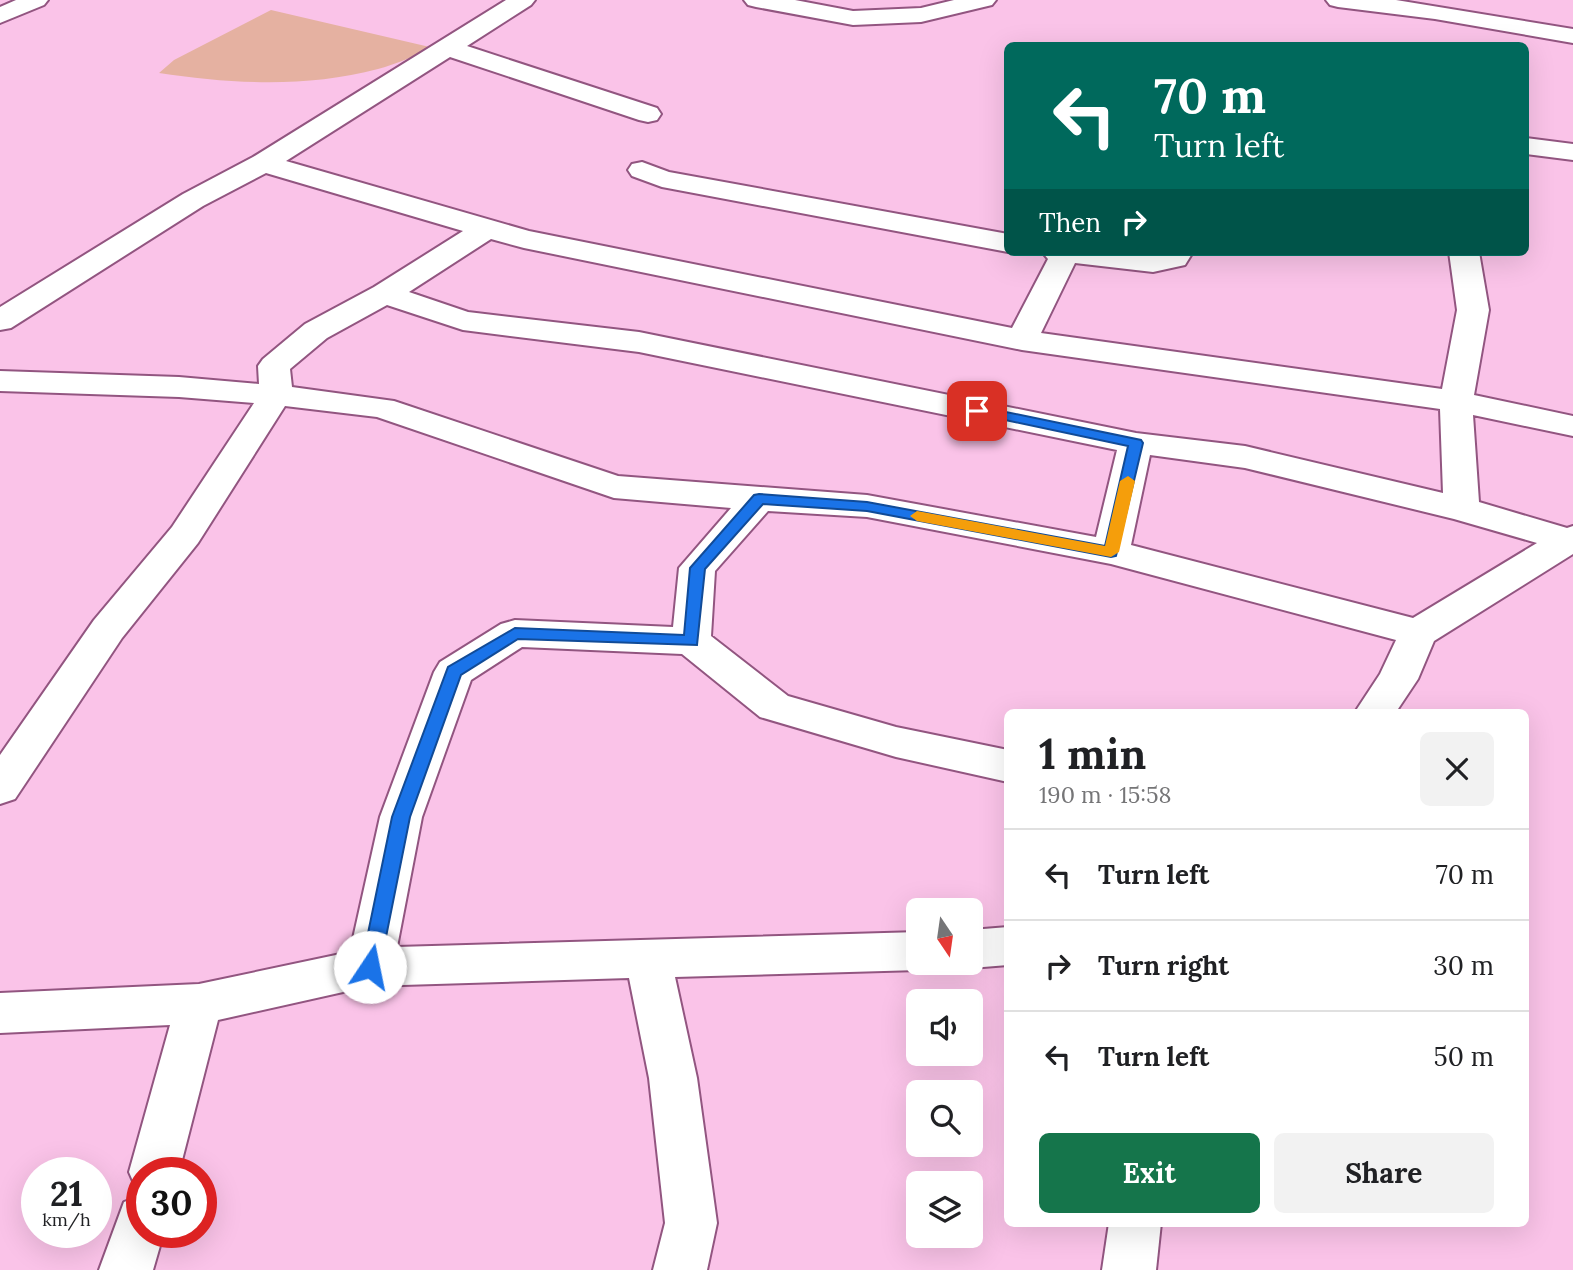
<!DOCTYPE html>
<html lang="en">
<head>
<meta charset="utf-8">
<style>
	body { margin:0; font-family:Lora,serif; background:#f2f2f2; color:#202124; height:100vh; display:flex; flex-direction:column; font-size:26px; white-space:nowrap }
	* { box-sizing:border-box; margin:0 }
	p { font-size:23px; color:#757577 }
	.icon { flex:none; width:38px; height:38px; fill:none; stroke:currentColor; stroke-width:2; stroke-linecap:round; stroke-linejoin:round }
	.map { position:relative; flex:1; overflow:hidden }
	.sheet { position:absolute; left:1004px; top:709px; width:525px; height:518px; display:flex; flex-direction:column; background:#fff; border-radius:10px; box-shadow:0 7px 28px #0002 }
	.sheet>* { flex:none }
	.top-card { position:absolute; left:1004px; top:42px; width:525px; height:214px; border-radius:10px; box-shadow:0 7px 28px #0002; background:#00695c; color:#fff; overflow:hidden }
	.needle { width:46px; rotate:167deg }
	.tools { position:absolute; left:906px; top:898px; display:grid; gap:14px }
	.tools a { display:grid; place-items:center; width:77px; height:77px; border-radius:10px; background:#fff; box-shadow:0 7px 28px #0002; font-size:35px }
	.speed { position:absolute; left:21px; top:1157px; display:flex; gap:14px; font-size:35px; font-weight:700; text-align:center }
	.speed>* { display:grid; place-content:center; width:91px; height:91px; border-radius:50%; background:#fff; box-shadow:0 7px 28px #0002; line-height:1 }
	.speed small { font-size:18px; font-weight:400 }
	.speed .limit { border:10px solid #d22; background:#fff; color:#111 }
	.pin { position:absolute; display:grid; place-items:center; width:60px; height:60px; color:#fff; margin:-30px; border-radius:14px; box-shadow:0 4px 10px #0006 }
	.me { position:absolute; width:77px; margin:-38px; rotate:11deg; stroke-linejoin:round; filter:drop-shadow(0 0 5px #0008) }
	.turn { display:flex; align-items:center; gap:24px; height:147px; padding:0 35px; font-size:32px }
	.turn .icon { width:91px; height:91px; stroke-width:2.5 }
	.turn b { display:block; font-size:49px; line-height:60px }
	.then { display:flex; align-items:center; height:66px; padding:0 35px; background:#0003; gap:14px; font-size:26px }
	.round { display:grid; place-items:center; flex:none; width:74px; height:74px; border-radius:10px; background:#f2f2f2 }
	.headline { display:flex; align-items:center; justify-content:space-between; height:119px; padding:0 35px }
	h1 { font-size:42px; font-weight:800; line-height:52px }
	.action { display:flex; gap:14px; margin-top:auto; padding:14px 35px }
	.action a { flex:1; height:80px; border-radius:10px; background:#15754b; color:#fff; font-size:28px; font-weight:800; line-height:80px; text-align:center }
	.action a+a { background:#f2f2f2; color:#202124 }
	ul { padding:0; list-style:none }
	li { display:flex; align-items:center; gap:21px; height:91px; padding:0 35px; border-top:2px solid #e0e0e0 }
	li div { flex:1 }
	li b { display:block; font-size:26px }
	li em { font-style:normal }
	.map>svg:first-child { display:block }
	.green { fill:#e5b1a1 }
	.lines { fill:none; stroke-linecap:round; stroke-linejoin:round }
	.minor-casing { stroke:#925580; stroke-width:4 }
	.minor { fill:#fff; fill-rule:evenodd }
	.route { fill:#1a73e8; stroke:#114b97; stroke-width:2 }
	.slow { fill:#f59e0b }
</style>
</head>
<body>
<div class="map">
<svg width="1573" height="1270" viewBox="0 0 1573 1270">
	<rect width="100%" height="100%" fill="#fac3e8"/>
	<path class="green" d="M271,10L434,48C416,55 397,64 378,69C307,88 231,84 159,73L174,60Z"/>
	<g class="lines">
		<defs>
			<g id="minor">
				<path d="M16,0H48L44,5L0,23V7Z"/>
				<path d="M506,0H535L531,5L467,46L657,108L661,114L657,120L648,122L639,120L450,57L286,161L529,231L1012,328L1048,259L1042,252H1193L1185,265L1153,272L1075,263L1041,333L1442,389L1457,310L1449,252H1479L1489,310L1474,395L1573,416V436L1473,415L1479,502L1567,528L1573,526V554L1434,641L1418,679L1396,712H1355L1380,674L1396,640L1111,564L867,517L768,511L715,571L711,636L788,696L896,727L1008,750V782L896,757L760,717L682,654L522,647L471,680L422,817L397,947L919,932V962H936L919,970L675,977L697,1078L717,1223L707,1270H653L665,1223L649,1078L629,978L370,986L218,1020L179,1172H142V1191L136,1188L129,1172L170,1025L0,1033V993L199,984L350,952L380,817L434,672L440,662L501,624L515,620L673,627L679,568L731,508L614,498L377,417L285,406L198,543L122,638L15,799L0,804V755L94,620L172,527L254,403L179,397L0,391V371L179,377L259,384L258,366L263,359L305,324L374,287L463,231L266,173L203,206L11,328L0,330V307L183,194L253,157ZM491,239L524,248L1022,350L1440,409L1443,493L1245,446L1136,433L639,332L468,312L409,292ZM387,305L463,330L639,352L1117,450L1096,537L867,495L618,476L394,401L292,387L290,369L327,338ZM1150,455L1245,468L1454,519L1537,543L1413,618L1131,545Z"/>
				<path d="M744,0H795L853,11L921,8L954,0H996L992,5L921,22L853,25L756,7L748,5Z"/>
				<path d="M1326,0H1396L1573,29V43L1435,19L1338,7L1330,5Z"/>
				<path d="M1526,138L1573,144V160L1526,154Z"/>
				<path d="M642,162L669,172L1008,234V252L662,187L632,176L628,170L632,164Z"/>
				<path d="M1008,927V965L971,968L955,962H971V930Z"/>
				<path d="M142,1195V1232H164L153,1270H99L124,1202Z"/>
				<path d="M1109,1223H1161L1156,1270H1102Z"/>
			</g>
		</defs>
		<use href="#minor" class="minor-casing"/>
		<use href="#minor" class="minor"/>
	</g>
	<path class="route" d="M977,406L1141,440L1143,443L1116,556L1111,557L867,511L763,504L705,569L697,645L518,639L461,675L410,817L380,967L377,972L370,975L364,972L361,967L392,817L448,667L515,628L684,635L690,568L754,495L759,494L867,502L1105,546L1128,446L972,413V408Z"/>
	<path class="slow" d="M1128,476L1135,481L1119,552L1111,557L917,521L910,516L917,511L1105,546L1120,481Z"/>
</svg>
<div class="tools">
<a><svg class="needle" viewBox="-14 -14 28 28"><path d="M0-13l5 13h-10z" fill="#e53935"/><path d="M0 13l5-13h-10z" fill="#757577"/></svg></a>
<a><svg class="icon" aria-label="sound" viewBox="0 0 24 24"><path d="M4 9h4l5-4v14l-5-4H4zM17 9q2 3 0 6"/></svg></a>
<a><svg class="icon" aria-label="search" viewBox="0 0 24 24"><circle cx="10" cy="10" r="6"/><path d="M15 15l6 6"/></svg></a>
<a><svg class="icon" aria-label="layers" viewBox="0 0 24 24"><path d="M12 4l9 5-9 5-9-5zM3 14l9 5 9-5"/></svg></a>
</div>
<div class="speed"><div>21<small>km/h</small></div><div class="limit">30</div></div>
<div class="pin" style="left:977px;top:411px;background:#d93025"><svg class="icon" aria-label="arrive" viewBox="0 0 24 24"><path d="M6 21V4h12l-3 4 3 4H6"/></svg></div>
<svg class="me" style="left:370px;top:967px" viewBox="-20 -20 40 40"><circle r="19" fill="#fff"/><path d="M0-13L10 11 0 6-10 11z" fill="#1a73e8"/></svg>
<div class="top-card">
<div class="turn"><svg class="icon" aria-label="left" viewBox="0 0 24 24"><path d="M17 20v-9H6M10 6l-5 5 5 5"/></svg><div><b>70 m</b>Turn left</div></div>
<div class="then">Then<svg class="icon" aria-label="right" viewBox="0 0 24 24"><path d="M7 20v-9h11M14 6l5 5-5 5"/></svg></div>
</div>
<section class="sheet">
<div class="headline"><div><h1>1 min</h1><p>190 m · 15:58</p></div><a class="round"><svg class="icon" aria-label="close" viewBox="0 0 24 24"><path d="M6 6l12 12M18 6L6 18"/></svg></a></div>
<ul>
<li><svg class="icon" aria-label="left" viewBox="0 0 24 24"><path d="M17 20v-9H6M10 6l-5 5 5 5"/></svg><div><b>Turn left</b></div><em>70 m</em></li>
<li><svg class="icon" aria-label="right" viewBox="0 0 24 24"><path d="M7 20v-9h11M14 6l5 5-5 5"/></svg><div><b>Turn right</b></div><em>30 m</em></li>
<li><svg class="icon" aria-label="left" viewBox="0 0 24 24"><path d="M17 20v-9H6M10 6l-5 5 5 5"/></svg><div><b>Turn left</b></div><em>50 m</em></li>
</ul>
<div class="action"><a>Exit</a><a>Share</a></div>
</section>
</div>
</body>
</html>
